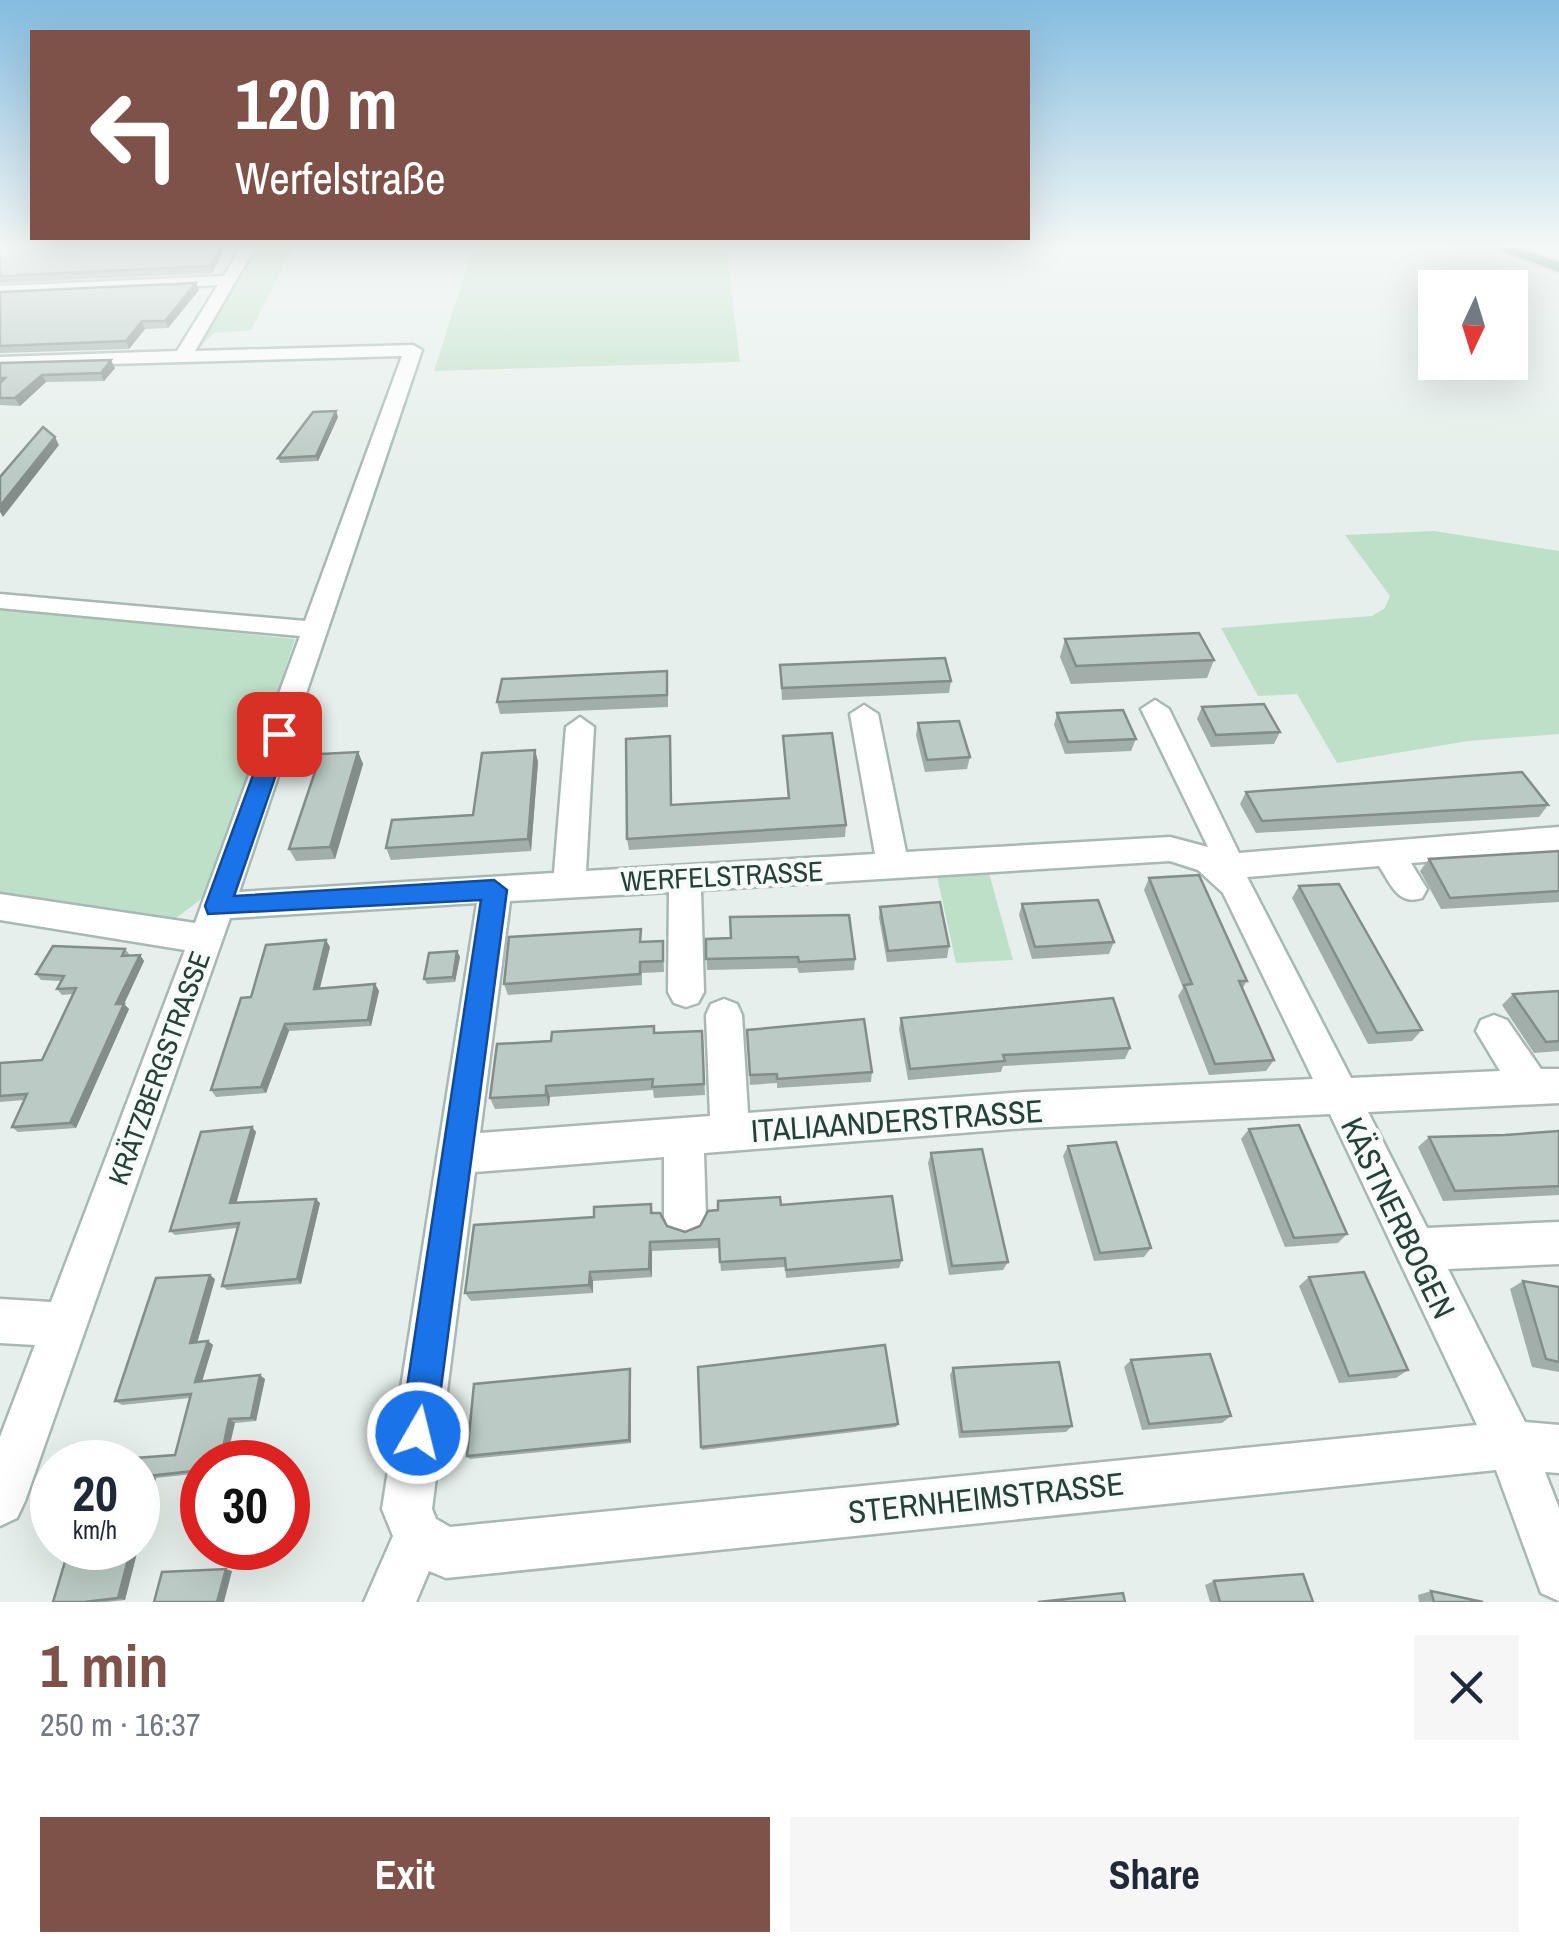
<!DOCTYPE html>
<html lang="en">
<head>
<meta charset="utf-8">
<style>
	body { margin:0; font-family:"Archivo Narrow",sans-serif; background:#f6f6f7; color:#1f2937; height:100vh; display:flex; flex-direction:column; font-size:38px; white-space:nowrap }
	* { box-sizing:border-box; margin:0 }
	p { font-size:32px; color:#747a83 }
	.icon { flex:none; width:55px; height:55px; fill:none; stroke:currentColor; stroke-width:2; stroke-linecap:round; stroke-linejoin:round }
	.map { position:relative; height:1602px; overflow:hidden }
	.sheet { display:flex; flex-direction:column; background:#fff; flex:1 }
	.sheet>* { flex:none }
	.banner { position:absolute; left:30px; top:30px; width:1000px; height:210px; border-radius:0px; box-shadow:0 10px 40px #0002; background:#7f5249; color:#fff; overflow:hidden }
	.needle { width:65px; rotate:184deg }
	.fabs { position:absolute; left:1418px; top:270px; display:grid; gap:20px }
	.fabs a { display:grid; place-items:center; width:110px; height:110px; border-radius:0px; background:#fff; box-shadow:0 10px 40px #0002; font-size:50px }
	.speed { position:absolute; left:30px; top:1440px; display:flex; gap:20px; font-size:50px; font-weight:700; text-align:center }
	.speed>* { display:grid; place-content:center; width:130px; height:130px; border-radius:50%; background:#fff; box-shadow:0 10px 40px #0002; line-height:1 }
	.speed small { font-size:25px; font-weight:400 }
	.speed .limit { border:15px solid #d22; background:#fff; color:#111 }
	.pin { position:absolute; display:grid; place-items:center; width:85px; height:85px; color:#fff; margin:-42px; border-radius:20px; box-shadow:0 5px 15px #0006 }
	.me { position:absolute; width:110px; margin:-55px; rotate:8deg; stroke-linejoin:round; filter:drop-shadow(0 0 8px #0008) }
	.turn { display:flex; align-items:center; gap:35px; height:210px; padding:0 40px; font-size:45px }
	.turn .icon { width:130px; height:130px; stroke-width:2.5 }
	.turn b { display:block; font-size:70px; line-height:85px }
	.round { display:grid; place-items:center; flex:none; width:105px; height:105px; border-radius:0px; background:#f6f6f7 }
	.overview { display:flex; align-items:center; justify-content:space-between; height:170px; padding:0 40px }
	h1 { font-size:60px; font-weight:700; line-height:75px; color:#7f5249 }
	.cta { display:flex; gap:20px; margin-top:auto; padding:20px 40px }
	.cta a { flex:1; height:115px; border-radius:0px; background:#7f5249; color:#fff; font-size:40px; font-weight:700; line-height:115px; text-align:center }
	.cta a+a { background:#f6f6f7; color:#1f2937 }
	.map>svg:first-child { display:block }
	.green { fill:#bfe0c8 }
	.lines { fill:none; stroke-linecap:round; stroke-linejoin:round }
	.minor-casing { stroke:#a8b8b2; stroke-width:5 }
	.highway-casing { stroke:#c2cac8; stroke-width:5 }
	.minor { fill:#fff; fill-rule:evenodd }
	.highway { fill:#2f6f62; fill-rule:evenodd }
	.wall { fill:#a1aea9 }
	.shaded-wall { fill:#838d89 }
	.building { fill:#bbcac4; stroke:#838d89; stroke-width:2.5 }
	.route { fill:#1a73e8; stroke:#114b97; stroke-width:2.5 }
	.labels { text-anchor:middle; stroke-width:9; stroke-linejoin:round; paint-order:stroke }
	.street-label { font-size:28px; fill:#24423a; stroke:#f7fbf9 }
	.near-street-label { font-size:32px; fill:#24423a; stroke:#f7fbf9 }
</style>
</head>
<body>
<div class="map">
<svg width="1559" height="1602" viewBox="0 0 1559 1602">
	<rect width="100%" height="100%" fill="#e6efeb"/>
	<g class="green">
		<path d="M254,248H293L251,330L214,333L199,348H191Z"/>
		<path d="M473,248H726L740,362L434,371Z"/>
		<path d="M1434,531L1559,551V734L1468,741L1337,763L1297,694L1258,696L1221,628L1372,616L1385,608L1390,596L1345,535Z"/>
		<path d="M0,609L295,639L213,890L167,925L0,901Z"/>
		<path d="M989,873L1013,960L956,963L937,876Z"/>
	</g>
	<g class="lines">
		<defs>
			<path id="minor" d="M240,248H255L195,351L413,345L422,350L239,892L554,873L566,727L580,717L594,727L586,871L875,854L850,714L864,705L878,714L906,852L1170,837L1208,847L1141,709L1155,700L1169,709L1239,853L1559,827V851L1411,863L1427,889L1422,898C1398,906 1391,884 1379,866L1247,877L1351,1078L1500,1071L1476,1031L1481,1020L1494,1015L1507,1020L1541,1069H1559V1103L1368,1112L1427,1228L1559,1222V1264L1448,1269L1525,1422L1559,1425V1473L1545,1472L1559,1508V1601L1541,1593L1496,1470L446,1578L429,1571L416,1602H364L393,1536L382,1509L477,903L230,918L25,1501L17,1518L0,1526V1437L35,1345L0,1343V1299L51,1302L185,950L0,920V894L195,923L300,636L0,608V594L305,621L402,356L0,367V357L177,351L218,285L0,296V286L224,276ZM1170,861L1198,870L1223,893L1313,1079L1025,1092L748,1113L742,1015L737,1004L724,999L711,1004L706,1015L710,1116L480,1133L510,901L669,892L668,992L674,1003L686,1007L698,1003L704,992L701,890ZM1330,1114L1477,1425L450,1527L436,1519L432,1509L475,1172L664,1157V1217L670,1232L685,1238L700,1232L706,1217L704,1153L1025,1128Z"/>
			<path id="highway" d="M1494,248H1517L1559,262V272Z"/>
		</defs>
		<use href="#minor" class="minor-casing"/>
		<use href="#highway" class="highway-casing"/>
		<use href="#minor" class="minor"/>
		<use href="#highway" class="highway"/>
	</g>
	<g class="wall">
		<path d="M0,248H226L212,273L0,283Z"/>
		<path d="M196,283L199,290L168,328L145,329L129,349L0,353V292Z"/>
		<path d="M0,363L115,368L104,381L46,382L20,406L0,405Z"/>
		<path d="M338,417L318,461L280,463L278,458Z"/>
		<path d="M1065,639L1214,660L1207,678L1071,684L1060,657Z"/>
		<path d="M780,665L951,681L949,693L782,700Z"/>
		<path d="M668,684V707L500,714L497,702Z"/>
		<path d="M1202,707L1280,732L1274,744L1211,747L1197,719Z"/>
		<path d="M1057,713L1136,739L1131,751L1065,754L1054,725Z"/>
		<path d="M918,723L970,757L967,769L925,772L916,735Z"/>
		<path d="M670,736L672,805L788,798L783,736L846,825L845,837L629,850L627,839Z"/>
		<path d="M535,750L538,762L531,851L391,860L386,848L473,815Z"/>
		<path d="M358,752L363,764L335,859L296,861L289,849Z"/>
		<path d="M1246,792L1548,805L1539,817L1256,833L1240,804Z"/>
		<path d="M1559,851V902L1441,909L1420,871L1429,859Z"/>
		<path d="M1149,878L1247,981L1242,989L1274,1060L1266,1071L1209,1075L1178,996L1183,988L1144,890Z"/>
		<path d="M1299,886L1422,1030L1412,1041L1368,1044L1292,898Z"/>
		<path d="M1022,904L1114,942L1109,954L1032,959L1019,915Z"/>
		<path d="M880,907L949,946L947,958L887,962L879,918Z"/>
		<path d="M731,938L855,959L854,970L799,973L797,968L707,970L706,939Z"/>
		<path d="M663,941L664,972L642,973V985L508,995L504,984Z"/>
		<path d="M330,947L320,988L375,984L379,991L371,1026L289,1031L266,1093L216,1097L211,1090L251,997Z"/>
		<path d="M125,949L130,955H140L144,961L124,1004L129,1009L76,1128L18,1132L12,1127L24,1100L0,1102V1063L42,1060L73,994L62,995L57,989L61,981L41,980L36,974Z"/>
		<path d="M457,951L460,957L455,982L427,984L424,979Z"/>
		<path d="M1559,991V1051L1534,1053L1502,1005L1513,994Z"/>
		<path d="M901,1018L1130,1048L1125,1059L1003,1066L1001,1072L908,1080L899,1029Z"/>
		<path d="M654,1026L655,1033L703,1042L705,1095L654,1098L653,1090L550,1097L549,1106L495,1109L490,1098L551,1041Z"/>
		<path d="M747,1030L872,1072L871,1082L777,1088V1083L750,1085Z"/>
		<path d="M252,1127L256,1132L236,1203H320L301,1284L227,1290L222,1286L237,1228L175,1235L170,1231Z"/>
		<path d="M1249,1129L1347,1234L1338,1243L1285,1247L1241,1139Z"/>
		<path d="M1559,1131V1195L1443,1201L1418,1147L1429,1137L1505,1135Z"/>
		<path d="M1068,1146L1151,1248L1144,1257L1094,1261L1063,1156Z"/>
		<path d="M931,1153L1008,1262L1003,1270L949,1275L928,1163Z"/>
		<path d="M651,1204L653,1213L667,1226L685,1232L781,1205L902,1260L899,1268L786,1278L785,1267L721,1271L719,1248L652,1251V1277L593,1281V1293L471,1301L465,1293L594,1217Z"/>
		<path d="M1309,1277L1408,1370L1396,1378L1339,1383L1299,1286Z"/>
		<path d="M215,1279L197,1342L208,1341L213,1345L202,1381L265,1379L256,1421L235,1423L202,1462V1473L156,1478L125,1600L107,1602H53L138,1462L175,1455L190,1398L122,1405L115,1401Z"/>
		<path d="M1523,1281L1559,1287V1372L1532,1367L1510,1289Z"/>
		<path d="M1131,1360L1231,1416L1222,1423L1142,1430L1124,1367Z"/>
		<path d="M953,1368L1072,1426L1066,1432L959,1438L950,1375Z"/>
		<path d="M630,1369L631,1373V1443L470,1459L467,1456Z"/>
		<path d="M898,1424L896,1427L702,1450L701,1447Z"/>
		<path d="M1214,1581L1313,1602H1210L1205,1585Z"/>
		<path d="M1431,1591L1483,1602H1419L1418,1595Z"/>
	</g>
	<g class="shaded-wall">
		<path d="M220,248H226L212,273L210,266Z"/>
		<path d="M196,283L199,290L168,328L165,321Z"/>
		<path d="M142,321L145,329L129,349L126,341Z"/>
		<path d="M111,360L115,368L104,381L101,373Z"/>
		<path d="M42,375L46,382L20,406L15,398Z"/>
		<path d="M336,411L338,417L318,461L316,456Z"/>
		<path d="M55,437L59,445L3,517L0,512V506Z"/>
		<path d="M535,750L538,762L531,851L528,839Z"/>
		<path d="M358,752L363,764L335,859L330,847Z"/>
		<path d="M326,940L330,947L318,995L314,989Z"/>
		<path d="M457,951L460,957L455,982L453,977Z"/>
		<path d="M140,955L144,961L124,1004L129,1009L76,1128L70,1123L116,1004Z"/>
		<path d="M375,984L379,991L371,1026L368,1020Z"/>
		<path d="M285,1024L289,1031L266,1093L261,1087Z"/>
		<path d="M546,1086L550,1097L549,1106L546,1095Z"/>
		<path d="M252,1127L256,1132L235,1208L230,1203Z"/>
		<path d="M316,1199L320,1203L301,1284L297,1279Z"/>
		<path d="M650,1242L652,1251V1277L649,1269Z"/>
		<path d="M590,1272L593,1281V1293L589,1285Z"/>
		<path d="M210,1275L215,1279L196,1347L190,1343Z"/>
		<path d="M208,1341L213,1345L201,1385L195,1382Z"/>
		<path d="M630,1369L631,1373V1443L629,1440Z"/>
		<path d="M260,1375L265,1379L256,1421L251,1418Z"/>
		<path d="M229,1419L235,1423L226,1462H220Z"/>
		<path d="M149,1476L156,1478L125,1600L118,1598L131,1548H138V1521Z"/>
		<path d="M226,1569L232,1571L224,1602H217Z"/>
	</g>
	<g class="building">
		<path d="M0,248H220L210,266L0,276Z"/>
		<path d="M196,283L165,321H142L126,341L0,346V292Z"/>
		<path d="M111,360L101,373L42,375L15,398H0V383L5,378H0V363Z"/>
		<path d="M336,411L316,456L278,458L313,412Z"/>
		<path d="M43,427L55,437L0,506V477Z"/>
		<path d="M1199,633L1214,660L1076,666L1065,639Z"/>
		<path d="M945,658L951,681L782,688L780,665Z"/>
		<path d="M667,671V695L497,702L502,679Z"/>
		<path d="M1264,704L1280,732L1216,735L1202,707Z"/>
		<path d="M1123,710L1136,739L1068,742L1057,713Z"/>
		<path d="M959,721L970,757L927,760L918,723Z"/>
		<path d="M832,733L846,825L627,839L626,739L670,736L671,805L789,798L783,736Z"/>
		<path d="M535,750L528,839L386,848L392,820L473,815L482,753Z"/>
		<path d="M358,752L330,847L289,849L321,754Z"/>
		<path d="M1522,772L1548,805L1262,821L1246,792Z"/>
		<path d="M1559,851V891L1450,898L1429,859Z"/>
		<path d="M1199,875L1247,981H1239L1274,1060L1215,1064L1184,985L1192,984L1149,878Z"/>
		<path d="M1339,884L1422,1030L1377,1033L1299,886Z"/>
		<path d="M1098,900L1114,942L1035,947L1022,904Z"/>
		<path d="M940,902L949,946L888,951L880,907Z"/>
		<path d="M849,915L855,959L799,962L798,957L706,959V939L731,938L730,917Z"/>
		<path d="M641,929L640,942L663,941V961L640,962V974L504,984L509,937Z"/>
		<path d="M326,940L314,989L375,984L368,1020L285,1024L261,1087L211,1090L241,998L251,997L266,945Z"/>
		<path d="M53,946L125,949L122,956L140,955L116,1004H124L70,1123L12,1127L27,1094L0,1096V1063L42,1060L76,988L57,989L64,976L36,974Z"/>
		<path d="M457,951L453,977L424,979L429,953Z"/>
		<path d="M1559,991V1041L1546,1042L1513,994Z"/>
		<path d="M1113,998L1130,1048L1003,1055L1005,1061L910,1069L901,1018Z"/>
		<path d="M864,1019L872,1072L777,1079V1074L750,1075L747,1030Z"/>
		<path d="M654,1026V1033L702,1031L704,1084L652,1087L653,1079L546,1086V1095L490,1098L497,1044L551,1041L552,1032Z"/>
		<path d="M1299,1125L1347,1234L1294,1238L1249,1129Z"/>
		<path d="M252,1127L230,1203L316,1199L297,1279L222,1286L239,1223L170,1231L201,1132Z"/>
		<path d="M1559,1131V1186L1455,1191L1429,1137L1505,1135Z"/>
		<path d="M1116,1142L1151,1248L1100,1253L1068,1146Z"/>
		<path d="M982,1149L1008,1262L952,1266L931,1153Z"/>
		<path d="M892,1196L902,1260L786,1270L785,1258L720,1262L719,1239L650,1242L649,1269L590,1272L589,1285L465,1293L474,1225L594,1217V1207L651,1204V1213H660L667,1226L685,1232L700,1226L708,1211L718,1210V1201L780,1197L781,1205Z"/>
		<path d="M1364,1272L1408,1370L1349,1376L1309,1277Z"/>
		<path d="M210,1275L190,1343L208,1341L195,1382L260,1375L251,1418L229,1419L220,1462H202V1470L149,1476L138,1521V1462H95V1461L175,1455L191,1394L115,1401L156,1278Z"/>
		<path d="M1523,1281L1559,1287V1362L1546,1359Z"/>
		<path d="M885,1345L898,1424L701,1447L698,1367Z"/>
		<path d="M1210,1354L1231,1416L1149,1424L1131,1360Z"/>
		<path d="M1059,1362L1072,1426L962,1432L953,1368Z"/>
		<path d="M630,1369L629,1440L467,1456L474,1384Z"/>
		<path d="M69,1548H131L118,1598L84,1602H53Z"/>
		<path d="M226,1569L217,1602H154L162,1572Z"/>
		<path d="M1303,1574L1313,1602H1220L1214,1581Z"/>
		<path d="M1431,1591L1483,1602H1434Z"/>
		<path d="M1123,1593L1125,1602H1038Z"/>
	</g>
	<linearGradient id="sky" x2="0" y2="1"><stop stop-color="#84bce0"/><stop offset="0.52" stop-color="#f4f8f6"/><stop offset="1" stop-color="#f4f8f6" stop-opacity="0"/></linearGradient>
	<rect width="1559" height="473" fill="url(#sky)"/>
	<path class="route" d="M279,726L290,734L234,896L494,880L507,890L435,1433L430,1446L418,1451L405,1446L400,1433L481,900L208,914L205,906L268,734Z"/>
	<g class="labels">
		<g class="street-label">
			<text transform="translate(722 876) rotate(-3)" y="10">WERFELSTRASSE</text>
			<text transform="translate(159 1068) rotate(-70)" y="10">KRÄTZBERGSTRASSE</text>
		</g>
		<g class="near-street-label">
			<text transform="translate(897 1121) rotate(-4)" y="11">ITALIAANDERSTRASSE</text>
			<text transform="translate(1398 1218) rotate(64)" y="11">KÄSTNERBOGEN</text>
			<text transform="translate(986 1498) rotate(-6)" y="11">STERNHEIMSTRASSE</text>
		</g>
	</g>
</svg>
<div class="fabs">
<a><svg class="needle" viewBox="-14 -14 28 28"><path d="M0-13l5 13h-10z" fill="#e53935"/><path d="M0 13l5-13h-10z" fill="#747a83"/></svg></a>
</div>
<div class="speed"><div>20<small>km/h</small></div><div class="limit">30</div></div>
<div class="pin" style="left:279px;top:734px;background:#d93025"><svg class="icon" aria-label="arrive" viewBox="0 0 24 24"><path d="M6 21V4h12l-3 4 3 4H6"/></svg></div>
<svg class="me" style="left:418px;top:1433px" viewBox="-20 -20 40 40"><circle r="17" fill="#1a73e8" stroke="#fff" stroke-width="3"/><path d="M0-11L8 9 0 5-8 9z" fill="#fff"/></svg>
<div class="banner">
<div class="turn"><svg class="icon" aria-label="left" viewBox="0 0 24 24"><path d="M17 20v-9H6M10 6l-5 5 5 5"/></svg><div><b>120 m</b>Werfelstraße</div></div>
</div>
</div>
<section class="sheet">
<div class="overview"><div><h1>1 min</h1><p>250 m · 16:37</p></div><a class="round"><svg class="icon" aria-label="close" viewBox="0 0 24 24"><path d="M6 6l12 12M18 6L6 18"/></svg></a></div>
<div class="cta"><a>Exit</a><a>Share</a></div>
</section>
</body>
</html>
